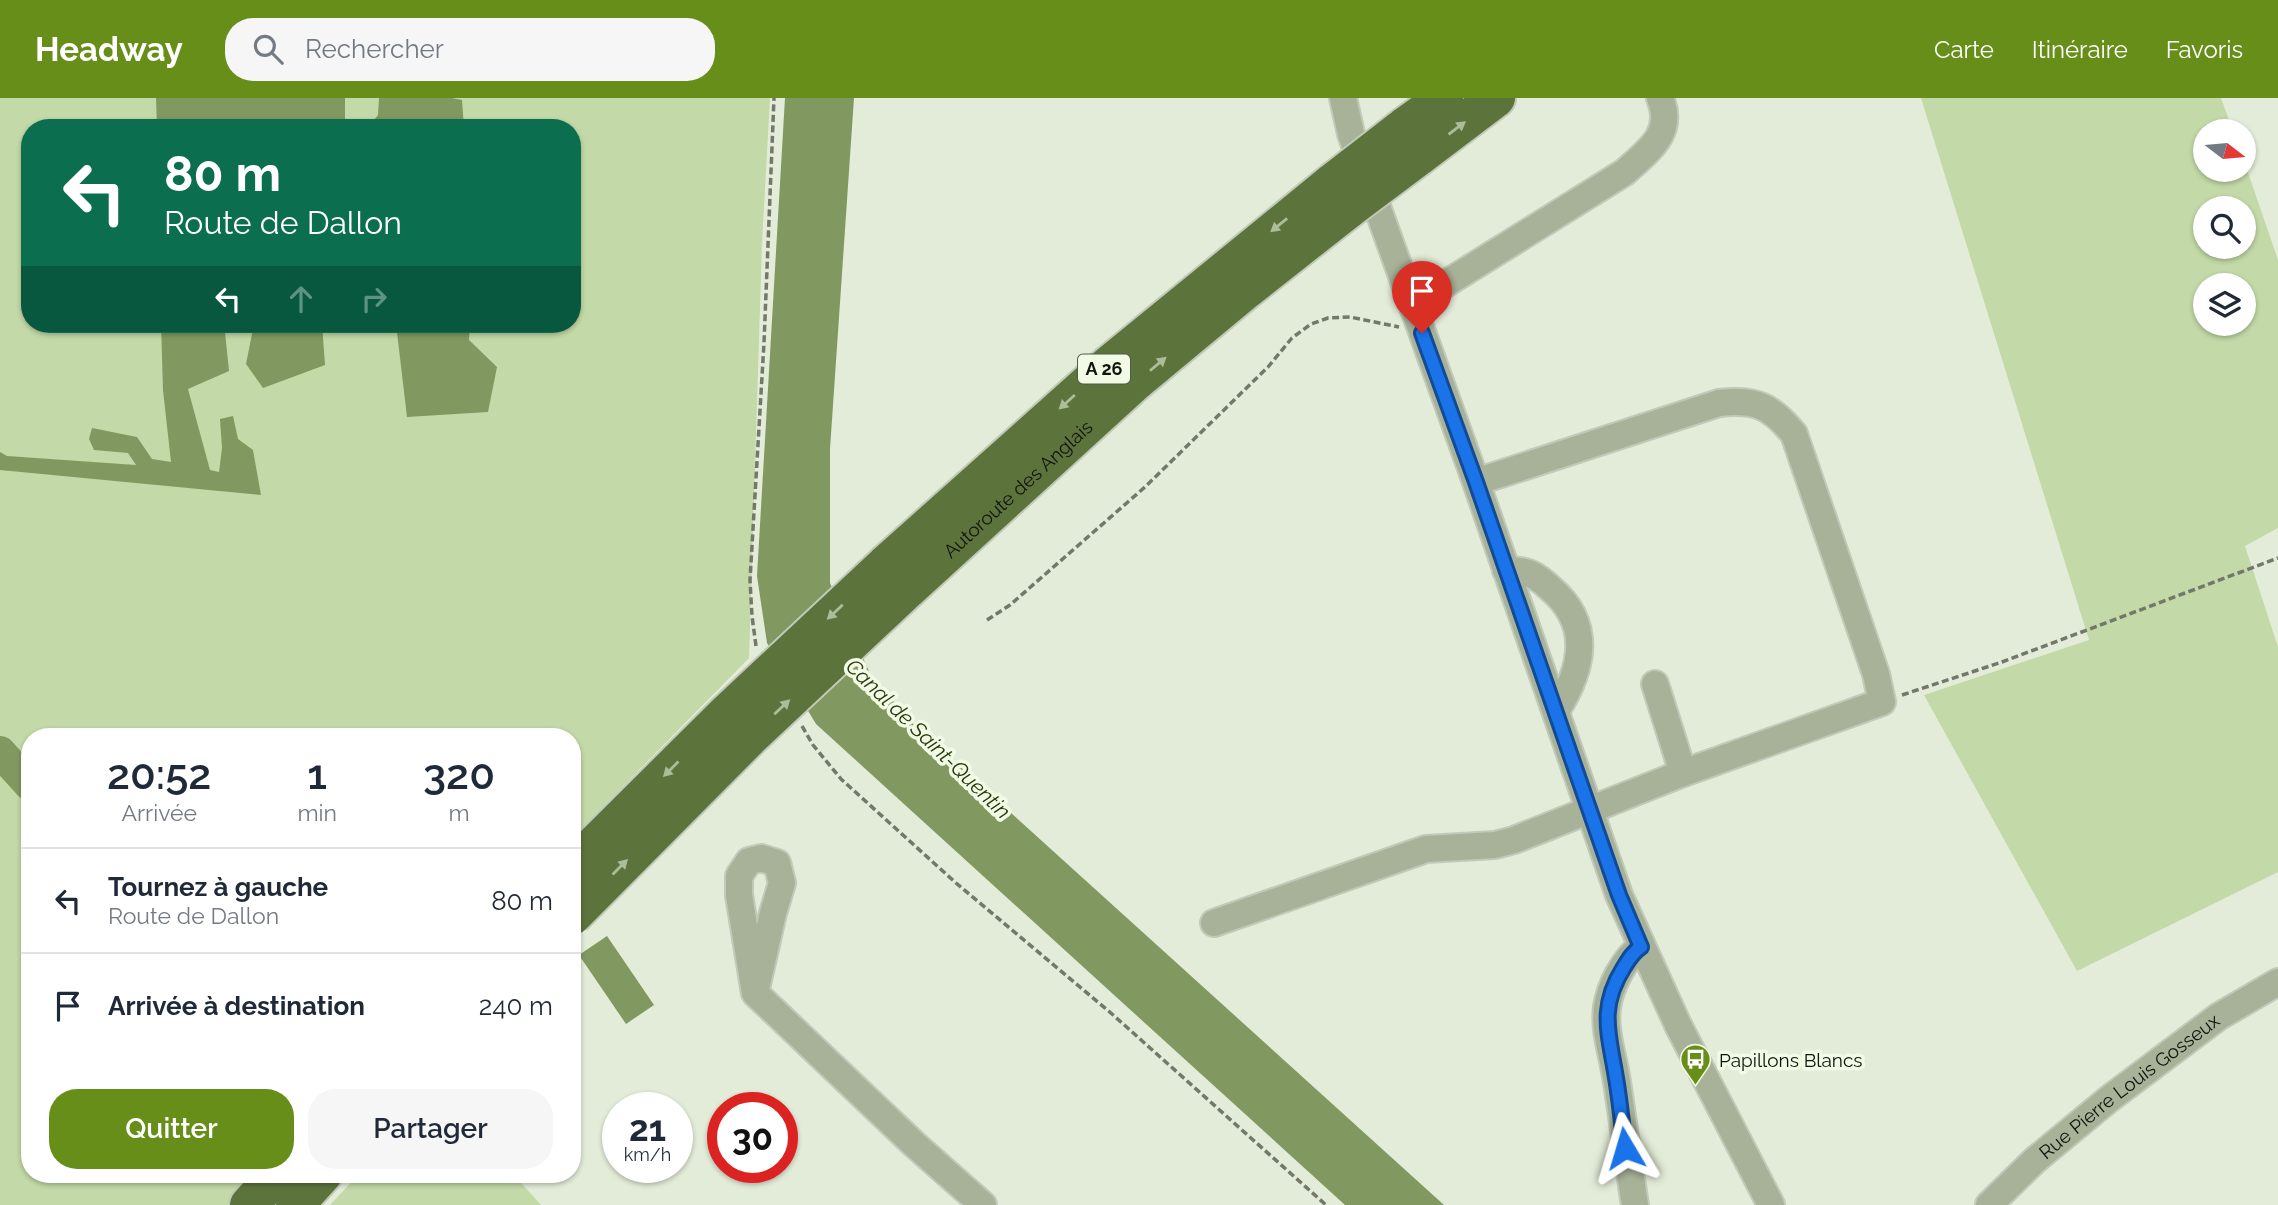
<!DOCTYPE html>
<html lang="fr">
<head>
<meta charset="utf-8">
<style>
	body { margin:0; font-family:Raleway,sans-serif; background:#f6f6f7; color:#1f2937; height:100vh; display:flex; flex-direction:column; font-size:26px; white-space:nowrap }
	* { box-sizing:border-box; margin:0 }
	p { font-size:23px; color:#747a83 }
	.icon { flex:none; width:38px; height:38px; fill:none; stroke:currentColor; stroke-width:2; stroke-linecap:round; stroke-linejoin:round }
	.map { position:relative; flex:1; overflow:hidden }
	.details { position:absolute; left:21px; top:630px; width:560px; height:455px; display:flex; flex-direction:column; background:#fff; border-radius:28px; box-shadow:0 2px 5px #0004 }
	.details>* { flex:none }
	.banner { position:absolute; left:21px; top:21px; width:560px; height:214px; border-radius:28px; box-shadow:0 2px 5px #0004; background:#0b6e4f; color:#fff; overflow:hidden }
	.needle { width:46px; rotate:106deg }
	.tools { position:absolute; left:2193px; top:21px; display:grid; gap:14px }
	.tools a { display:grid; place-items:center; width:63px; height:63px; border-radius:50%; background:#fff; box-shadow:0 2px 5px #0004; font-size:35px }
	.speed { position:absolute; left:602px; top:994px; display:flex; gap:14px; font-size:35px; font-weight:700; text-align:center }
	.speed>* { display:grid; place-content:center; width:91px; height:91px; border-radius:50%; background:#fff; box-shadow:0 2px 5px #0004; line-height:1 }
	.speed small { font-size:18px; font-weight:400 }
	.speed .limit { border:10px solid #d22; background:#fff; color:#111 }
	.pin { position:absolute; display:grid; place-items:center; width:60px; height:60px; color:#fff; margin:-72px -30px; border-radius:50% 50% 50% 0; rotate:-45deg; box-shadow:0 0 7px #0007 }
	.pin .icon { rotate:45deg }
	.me { position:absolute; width:77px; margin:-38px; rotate:353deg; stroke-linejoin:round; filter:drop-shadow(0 0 5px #0008) }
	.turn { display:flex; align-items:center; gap:24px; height:147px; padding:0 28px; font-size:32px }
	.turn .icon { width:91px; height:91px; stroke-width:2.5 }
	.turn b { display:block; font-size:49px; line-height:60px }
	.lanes { display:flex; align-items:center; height:66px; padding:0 28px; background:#0003; justify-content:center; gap:35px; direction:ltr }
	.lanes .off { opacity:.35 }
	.eta { display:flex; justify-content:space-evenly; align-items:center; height:119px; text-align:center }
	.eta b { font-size:42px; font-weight:600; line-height:49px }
	.action { display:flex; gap:14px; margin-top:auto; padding:14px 28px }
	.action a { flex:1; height:80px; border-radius:28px; background:#688e1a; color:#fff; font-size:28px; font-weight:600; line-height:80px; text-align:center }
	.action a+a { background:#f6f6f7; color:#1f2937 }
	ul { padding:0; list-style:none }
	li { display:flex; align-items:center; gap:21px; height:105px; padding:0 28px; border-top:2px solid #e0e1e3 }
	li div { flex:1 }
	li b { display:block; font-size:26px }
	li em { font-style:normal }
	header { display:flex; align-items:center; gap:42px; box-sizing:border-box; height:98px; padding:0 35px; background:#688e1a; color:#fff }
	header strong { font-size:33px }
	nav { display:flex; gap:38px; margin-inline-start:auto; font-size:24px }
	.search { width:490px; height:63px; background:#f6f6f7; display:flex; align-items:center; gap:18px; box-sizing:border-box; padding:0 24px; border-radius:28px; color:#747a83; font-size:26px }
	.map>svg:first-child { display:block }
	.green { fill:#c3d9a7; fill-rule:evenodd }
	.water { fill:#819960 }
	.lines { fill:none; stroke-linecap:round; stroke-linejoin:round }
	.river { stroke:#819960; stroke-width:32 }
	.minor-casing { stroke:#c1c9b8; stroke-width:30 }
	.highway-casing { stroke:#c1c9b8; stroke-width:42 }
	.path { stroke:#73786b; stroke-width:3.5; stroke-dasharray:7 3.5; stroke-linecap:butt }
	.minor { stroke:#a7b299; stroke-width:26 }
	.highway { stroke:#5d733c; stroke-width:38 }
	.highway-bridge-casing { stroke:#c1c9b8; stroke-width:42; stroke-linecap:butt }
	.highway-bridge { stroke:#5d733c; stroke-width:38 }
	.oneway { fill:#aebd99 }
	.route-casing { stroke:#114b97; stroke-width:18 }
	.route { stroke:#1a73e8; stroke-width:12 }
	.labels { text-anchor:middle; stroke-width:7; stroke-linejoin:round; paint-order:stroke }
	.shield { fill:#f0fae5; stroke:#54594e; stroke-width:2 }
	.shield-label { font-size:18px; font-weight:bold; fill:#11140d }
	.street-label { font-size:19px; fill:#11140d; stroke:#f0fae5 }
	.poi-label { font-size:19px; fill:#11140d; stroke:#f0fae5; text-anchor:start }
	.water-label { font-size:21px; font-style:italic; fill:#29380d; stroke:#f0fae5 }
</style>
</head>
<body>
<header>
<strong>Headway</strong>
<div class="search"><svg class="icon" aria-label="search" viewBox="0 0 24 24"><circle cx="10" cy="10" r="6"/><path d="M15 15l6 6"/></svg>Rechercher</div>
<nav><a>Carte</a><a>Itinéraire</a><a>Favoris</a></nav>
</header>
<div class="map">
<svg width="2278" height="1107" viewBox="0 0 2278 1107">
	<rect width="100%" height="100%" fill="#e3ecd8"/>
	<g class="green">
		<path d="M0,0H770L762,145L749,560L572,740V639H30V1076H257L230,1107H0ZM30,30H572V226H30Z"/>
		<path d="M1921,0H2221L2233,33H2205V72H2244V63L2278,162V430L2245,448L2278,549V774L2077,873L1924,597L2089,542ZM2205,110H2244V149H2205ZM2205,187H2244V226H2205Z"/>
		<path d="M359,1076H513L541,1107H330Z"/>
	</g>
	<g class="water">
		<path d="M156,0H345V26L370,27L378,17L379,0H452L462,2L464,30H157Z"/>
		<path d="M785,0H854L830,351V485L871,578L915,628L1444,1107H1345L816,626L767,545L757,478Z"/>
		<path d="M161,226H248L225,234L229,273L188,291L210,372L219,374L222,350L220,321L233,318L238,341L253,352L261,397L0,372V354L7,358L136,367L128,355L94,352L89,341L92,330L137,339L152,361L171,364L163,292Z"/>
		<path d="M254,226H322L325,267L263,290L246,266Z"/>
		<path d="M396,226H470L469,242L497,269L488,314L407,319Z"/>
		<path d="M607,838L654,907L626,926L579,857Z"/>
	</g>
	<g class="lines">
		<path class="river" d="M0,654L30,687"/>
		<defs>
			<g id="minor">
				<path d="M1343,0L1351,36L1476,384L1619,797L1678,927L1771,1107"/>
				<path d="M1413,206L1625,74C1648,53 1675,35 1660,0"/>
				<path d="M1506,472C1527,472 1535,476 1550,490C1593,526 1583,571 1556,613"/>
				<path d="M1655,586L1683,675"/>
				<path d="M1214,825L1426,751L1495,747L1514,742L1683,675L1882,604L1876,576L1794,336C1771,308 1756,301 1719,305L1476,384"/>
				<path d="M755,895L773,815L782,785L777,765L761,760L749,763L739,778V797L755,895L914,1046L983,1107"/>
				<path d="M1635,1107C1628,1064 1623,1021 1616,978C1612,955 1604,932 1607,909C1610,889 1624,860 1641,849"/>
				<path id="s1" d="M1989,1107L2034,1063L2109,1001L2218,919L2278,884"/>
			</g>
			<g id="highway">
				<path d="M1404,29L1444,0"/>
				<path d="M1418,59L1496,0"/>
				<path d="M885,467L1110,266L1333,84"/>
				<path id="s2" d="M907,492L1134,285L1246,192L1350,110"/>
				<path d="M249,1107L277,1076"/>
				<path d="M295,1107L323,1076"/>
			</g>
		</defs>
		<use href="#minor" class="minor-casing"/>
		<use href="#highway" class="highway-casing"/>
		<g class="path">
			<path d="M987,522L1010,507L1145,389L1268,269L1292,240L1311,226L1328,220L1350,219L1399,229"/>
			<path d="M756,548L752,518L750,482L764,245L774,0"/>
			<path d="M1902,597L2002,564L2278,460"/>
			<path d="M802,628L813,647L841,681L956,785L1112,916L1326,1107"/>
		</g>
		<use href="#minor" class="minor"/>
		<use href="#highway" class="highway"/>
		<defs>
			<g id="highway-bridge">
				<path d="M1333,84L1404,29"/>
				<path d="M1350,110L1418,59"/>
				<path d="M572,769L728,614L885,467"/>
				<path d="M572,818L749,640L907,492"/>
			</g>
		</defs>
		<use href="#highway-bridge" class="highway-bridge-casing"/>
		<use href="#highway-bridge" class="highway-bridge"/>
	</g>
	<defs><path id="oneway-solid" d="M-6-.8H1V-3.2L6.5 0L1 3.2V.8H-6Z" transform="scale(1.75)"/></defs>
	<g class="oneway">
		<use href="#oneway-solid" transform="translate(1457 30) rotate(-37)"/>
		<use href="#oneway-solid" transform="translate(1279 127) rotate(141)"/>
		<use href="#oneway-solid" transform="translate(1158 266) rotate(-40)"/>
		<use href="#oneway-solid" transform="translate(1067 304) rotate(138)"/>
		<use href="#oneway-solid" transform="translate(835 514) rotate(137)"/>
		<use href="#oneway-solid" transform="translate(782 609) rotate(-43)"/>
		<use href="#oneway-solid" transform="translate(671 671) rotate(135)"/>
		<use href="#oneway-solid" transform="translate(620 769) rotate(-45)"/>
	</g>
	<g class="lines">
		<defs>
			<path id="route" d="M1422,235L1476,384L1619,797L1641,849C1633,854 1629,861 1624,869C1598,910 1609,936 1616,980C1620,1003 1622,1027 1625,1050"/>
		</defs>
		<use href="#route" class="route-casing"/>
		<use href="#route" class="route"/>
	</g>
	<defs>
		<symbol id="bus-pin" viewBox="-11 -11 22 30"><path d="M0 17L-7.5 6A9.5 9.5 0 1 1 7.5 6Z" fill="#688e1a" stroke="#f0fae5"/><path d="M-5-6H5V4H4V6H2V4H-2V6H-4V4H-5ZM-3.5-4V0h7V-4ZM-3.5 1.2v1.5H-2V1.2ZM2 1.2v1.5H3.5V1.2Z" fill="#fff"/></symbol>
	</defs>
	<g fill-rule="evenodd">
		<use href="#bus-pin" x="1678" y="944" width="35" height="47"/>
	</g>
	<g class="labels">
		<rect class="shield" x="1078" y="256.5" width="52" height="29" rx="5"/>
		<g class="shield-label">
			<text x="1104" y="277">A 26</text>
		</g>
		<g class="street-label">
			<text dy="7" stroke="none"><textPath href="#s2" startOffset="150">Autoroute des Anglais</textPath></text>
			<text dy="7" stroke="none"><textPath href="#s1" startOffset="184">Rue Pierre Louis Gosseux</textPath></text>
		</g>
		<g class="poi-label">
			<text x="1719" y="969">Papillons Blancs</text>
		</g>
		<g class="water-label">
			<text transform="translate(928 641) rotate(44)" y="7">Canal de Saint-Quentin</text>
		</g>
	</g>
</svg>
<div class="tools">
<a><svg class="needle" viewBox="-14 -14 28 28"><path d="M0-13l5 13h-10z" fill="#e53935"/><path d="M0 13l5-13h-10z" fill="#747a83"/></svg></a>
<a><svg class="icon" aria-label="search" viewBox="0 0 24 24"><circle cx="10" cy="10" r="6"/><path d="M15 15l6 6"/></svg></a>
<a><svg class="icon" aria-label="layers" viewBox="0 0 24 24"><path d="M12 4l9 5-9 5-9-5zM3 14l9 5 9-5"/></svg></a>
</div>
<div class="speed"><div>21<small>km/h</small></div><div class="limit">30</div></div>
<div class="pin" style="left:1422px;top:235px;background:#d93025"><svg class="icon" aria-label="arrive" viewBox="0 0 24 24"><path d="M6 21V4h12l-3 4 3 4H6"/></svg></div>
<svg class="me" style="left:1625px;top:1050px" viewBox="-20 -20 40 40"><path d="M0-17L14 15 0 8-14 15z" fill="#1a73e8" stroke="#fff" stroke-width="4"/></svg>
<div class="banner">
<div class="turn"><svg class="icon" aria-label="left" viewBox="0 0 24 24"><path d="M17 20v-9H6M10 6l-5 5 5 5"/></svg><div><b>80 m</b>Route de Dallon</div></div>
<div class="lanes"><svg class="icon" aria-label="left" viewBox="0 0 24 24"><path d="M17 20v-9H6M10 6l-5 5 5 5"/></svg><svg class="icon off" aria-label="ahead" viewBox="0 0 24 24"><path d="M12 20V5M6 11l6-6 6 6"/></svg><svg class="icon off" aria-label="right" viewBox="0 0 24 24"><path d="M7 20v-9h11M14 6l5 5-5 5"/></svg></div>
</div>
<section class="details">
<div class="eta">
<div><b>20:52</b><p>Arrivée</p></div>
<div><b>1</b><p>min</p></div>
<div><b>320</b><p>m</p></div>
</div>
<ul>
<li><svg class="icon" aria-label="left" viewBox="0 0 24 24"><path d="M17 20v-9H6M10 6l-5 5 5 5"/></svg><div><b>Tournez à gauche</b><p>Route de Dallon</p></div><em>80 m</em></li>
<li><svg class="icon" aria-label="arrive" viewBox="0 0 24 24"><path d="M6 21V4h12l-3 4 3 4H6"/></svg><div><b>Arrivée à destination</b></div><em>240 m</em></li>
</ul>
<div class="action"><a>Quitter</a><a>Partager</a></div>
</section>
</div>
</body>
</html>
